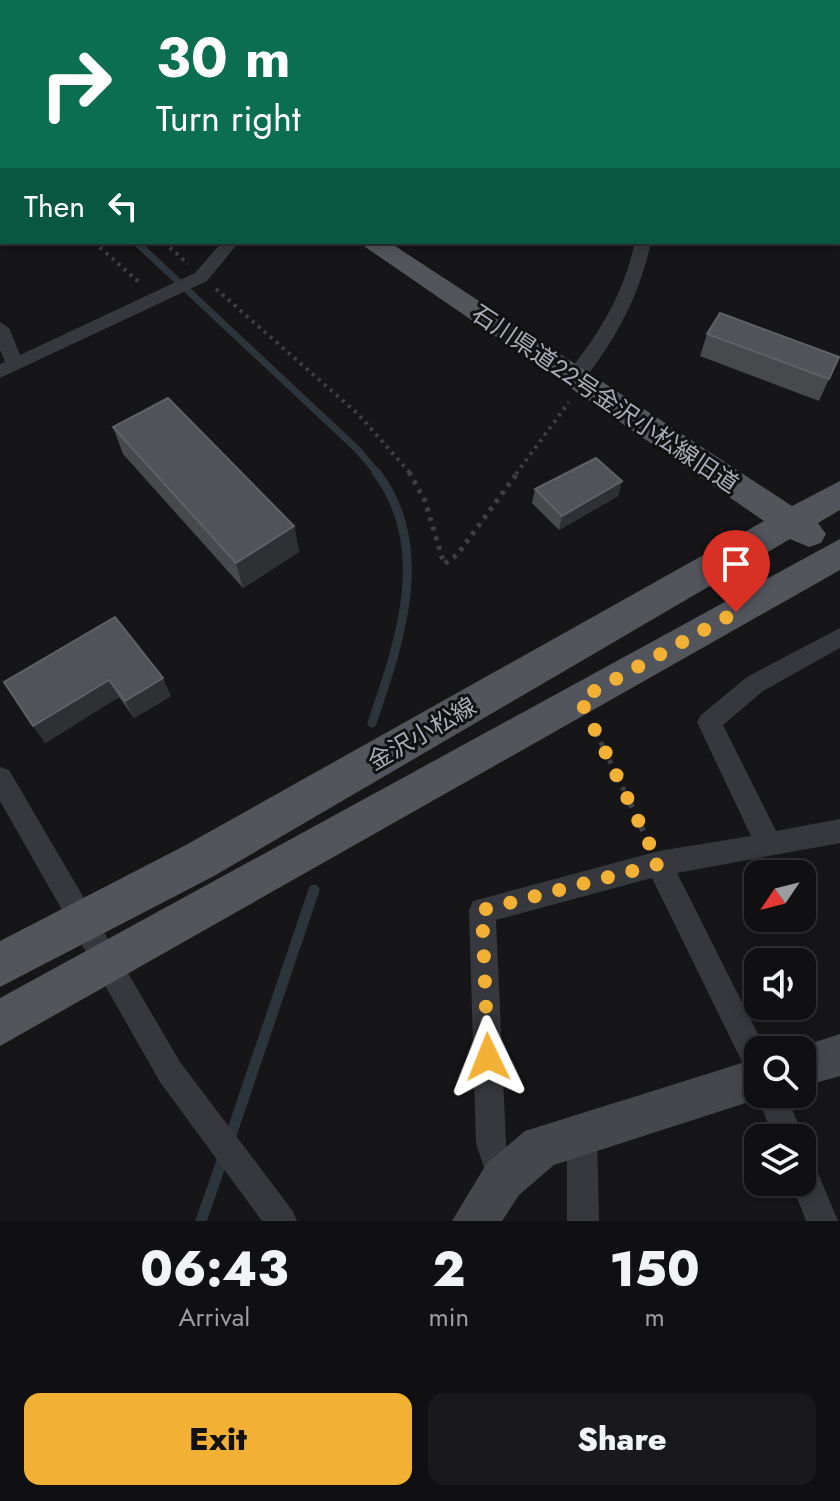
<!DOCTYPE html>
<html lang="en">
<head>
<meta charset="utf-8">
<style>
	body { margin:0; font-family:Jost,"Noto Sans JP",sans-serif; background:#19191b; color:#f1f3f6; height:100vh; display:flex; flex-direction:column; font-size:30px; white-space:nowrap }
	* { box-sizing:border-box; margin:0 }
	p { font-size:26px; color:#9c9d9f }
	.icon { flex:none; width:44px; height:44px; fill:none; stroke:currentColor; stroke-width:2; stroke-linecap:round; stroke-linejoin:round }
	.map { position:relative; height:1221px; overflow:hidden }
	.panel { display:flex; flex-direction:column; background:#101012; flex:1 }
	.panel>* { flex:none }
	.top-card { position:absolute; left:0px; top:0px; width:840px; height:244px; box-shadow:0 4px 12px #0003,0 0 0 2px #303032; background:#0b6e4f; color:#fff; overflow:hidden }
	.needle { width:52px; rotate:235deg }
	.tools { position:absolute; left:744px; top:860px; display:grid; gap:16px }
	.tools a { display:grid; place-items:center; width:72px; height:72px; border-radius:16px; background:#101012; box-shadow:0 4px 12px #0003,0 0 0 2px #303032; font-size:40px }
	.pin { position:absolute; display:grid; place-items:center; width:68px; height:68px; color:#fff; margin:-82px -34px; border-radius:50% 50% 50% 0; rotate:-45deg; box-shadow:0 0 8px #0007 }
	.pin .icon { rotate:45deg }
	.me { position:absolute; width:88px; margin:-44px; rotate:358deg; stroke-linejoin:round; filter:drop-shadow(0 0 6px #0008) }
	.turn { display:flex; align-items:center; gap:28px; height:168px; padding:0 24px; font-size:36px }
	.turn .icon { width:104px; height:104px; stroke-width:2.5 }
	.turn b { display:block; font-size:56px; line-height:68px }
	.then { display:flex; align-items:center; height:76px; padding:0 24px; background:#0003; gap:16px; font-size:30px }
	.eta { display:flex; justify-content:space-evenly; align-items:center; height:136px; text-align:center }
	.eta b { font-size:48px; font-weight:800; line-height:56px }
	.action { display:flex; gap:16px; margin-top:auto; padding:16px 24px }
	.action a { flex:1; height:92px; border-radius:16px; background:#f2b134; color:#111; font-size:32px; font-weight:800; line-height:92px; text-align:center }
	.action a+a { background:#19191b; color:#f1f3f6 }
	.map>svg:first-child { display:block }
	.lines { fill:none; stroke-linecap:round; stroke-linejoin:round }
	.stream-far2 { stroke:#2c353c; stroke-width:7 }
	.stream-far1 { stroke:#2c353c; stroke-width:9 }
	.stream { stroke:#2c353c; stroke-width:11 }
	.path-far2 { stroke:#3d3f44; stroke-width:4; stroke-dasharray:3 5; stroke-linecap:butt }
	.path-far1 { stroke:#3d3f44; stroke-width:5; stroke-dasharray:4 6; stroke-linecap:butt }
	.path { stroke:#3d3f44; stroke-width:6; stroke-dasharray:5 8; stroke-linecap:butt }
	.street { fill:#37383d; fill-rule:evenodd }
	.secondary { fill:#45474d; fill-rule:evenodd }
	.primary { fill:#53555c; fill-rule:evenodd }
	.wall { fill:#47494d }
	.shaded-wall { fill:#2f3033 }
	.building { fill:#525359; stroke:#5f6168; stroke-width:2 }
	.route { stroke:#f2b134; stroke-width:14; stroke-dasharray:0 25.2 }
	.labels { text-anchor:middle; stroke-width:6; stroke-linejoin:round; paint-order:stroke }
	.street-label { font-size:24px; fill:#a8adb8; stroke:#111113 }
</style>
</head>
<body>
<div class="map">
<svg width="840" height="1221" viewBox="0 0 840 1221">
	<rect width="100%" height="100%" fill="#161618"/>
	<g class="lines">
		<path class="stream-far2" d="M136,242L358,450L378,474"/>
		<path class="stream-far1" d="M372,723C399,643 434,547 376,472"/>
		<g class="stream">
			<path d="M229,1141L314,890"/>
			<path d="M201,1221L224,1155"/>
		</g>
		<g class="path-far2">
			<path d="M94,242L141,284"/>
			<path d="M164,242L188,264"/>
			<path d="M216,289L358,414L411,474"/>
			<path d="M516,474L569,402"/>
		</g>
		<g class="path-far1">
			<path d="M409,472L425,501L444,564L457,555L518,472"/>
			<path d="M592,724L631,805"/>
		</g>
		<path class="path" d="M630,803L648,841"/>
		<g class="street">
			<rect x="690" y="0" width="12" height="2"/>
			<rect x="0" y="145" width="2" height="8"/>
			<path d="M222,242H239L207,281L0,378V364L5,362L0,350V322L9,328L20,355L195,273Z"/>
			<path d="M635,242H651C639,298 615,340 580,385H566V375C600,333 623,295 635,242Z"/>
			<path d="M840,628V648L763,691L723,725L776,831L840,819V843L677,873L766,1050H758V1079L748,1074L652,878L496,920L506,1144L518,1179L514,1190L503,1194L492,1190L476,1144L469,910L473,901L659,851L751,836L697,722L701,715L747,677Z"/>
			<path d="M0,767L9,770L180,1062L292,1210L297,1221H262L160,1082L0,801Z"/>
			<path d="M758,1090V1094H786L804,1138L802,1143V1138H774L756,1094Z"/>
			<path d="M582,1118L593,1122L597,1133L599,1221H567V1133L571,1122Z"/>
			<path d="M802,1157L813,1161L838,1221H806L791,1182H802Z"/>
		</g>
		<g class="secondary">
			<path d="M840,1034V1076L802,1087V1050H790Z"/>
			<path d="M758,1058V1094H773L554,1165L519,1195L502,1221H452L487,1163L525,1131Z"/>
		</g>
		<g class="primary">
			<path d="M8,0H30L31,2H9Z"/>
			<path d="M358,242H389L792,506L840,481V510L818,523L826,534L821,543L809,547L790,539L214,876L0,987V941L184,846L764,521Z"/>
			<path d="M840,539V570L0,1046V998Z"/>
		</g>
	</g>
	<g class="wall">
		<path d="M707,334L839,357L819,401L700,356Z"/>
		<path d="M113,427L294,526L299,552L243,588L123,454Z"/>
		<path d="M622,481L618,496L559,530L532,503L535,489Z"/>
		<path d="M115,617L171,696L134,718L119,697L45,743Z"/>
	</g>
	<g class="shaded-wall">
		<path d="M622,481L618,496L559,530L562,516Z"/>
		<path d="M294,526L299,552L243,588L236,563Z"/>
		<path d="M163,678L171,696L134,718L125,701Z"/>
		<path d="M109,680L119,697L45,743L33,726Z"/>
	</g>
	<g class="building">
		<path d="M720,313L839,357L829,379L707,334Z"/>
		<path d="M168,398L294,526L236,563L113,427Z"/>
		<path d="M596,458L622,481L562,516L535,489Z"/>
		<path d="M115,617L163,678L125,701L109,680L33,726L4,682Z"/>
	</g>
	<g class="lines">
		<path class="route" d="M488,1057L482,910L659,864L580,699L736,612"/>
	</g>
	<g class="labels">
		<g class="street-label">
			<text transform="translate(605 399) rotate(34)" y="8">石川県道22号金沢小松線旧道</text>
			<text transform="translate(422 734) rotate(-30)" y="8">金沢小松線</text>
		</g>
	</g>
</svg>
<div class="tools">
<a><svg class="needle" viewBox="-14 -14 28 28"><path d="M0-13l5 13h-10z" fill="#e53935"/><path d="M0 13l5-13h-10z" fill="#9c9d9f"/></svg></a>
<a><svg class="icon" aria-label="sound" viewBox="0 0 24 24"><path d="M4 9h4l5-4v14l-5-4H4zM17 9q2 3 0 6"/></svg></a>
<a><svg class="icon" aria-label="search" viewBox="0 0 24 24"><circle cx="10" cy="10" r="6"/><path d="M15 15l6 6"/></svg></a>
<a><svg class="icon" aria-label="layers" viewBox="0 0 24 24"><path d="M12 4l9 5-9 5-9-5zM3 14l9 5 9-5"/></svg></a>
</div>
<div class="pin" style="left:736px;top:612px;background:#d93025"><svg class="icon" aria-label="arrive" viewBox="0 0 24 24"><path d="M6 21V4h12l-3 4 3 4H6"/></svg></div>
<svg class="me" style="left:488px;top:1057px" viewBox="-20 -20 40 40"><path d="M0-17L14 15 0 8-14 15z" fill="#f2b134" stroke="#fff" stroke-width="4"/></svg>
<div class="top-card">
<div class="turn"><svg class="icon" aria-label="right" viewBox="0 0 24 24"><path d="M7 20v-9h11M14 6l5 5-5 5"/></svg><div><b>30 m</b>Turn right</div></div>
<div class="then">Then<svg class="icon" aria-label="left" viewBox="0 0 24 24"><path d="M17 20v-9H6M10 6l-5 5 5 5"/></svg></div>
</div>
</div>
<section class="panel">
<div class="eta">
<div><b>06:43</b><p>Arrival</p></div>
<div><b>2</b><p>min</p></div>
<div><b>150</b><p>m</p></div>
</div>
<div class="action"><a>Exit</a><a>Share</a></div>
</section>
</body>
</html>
